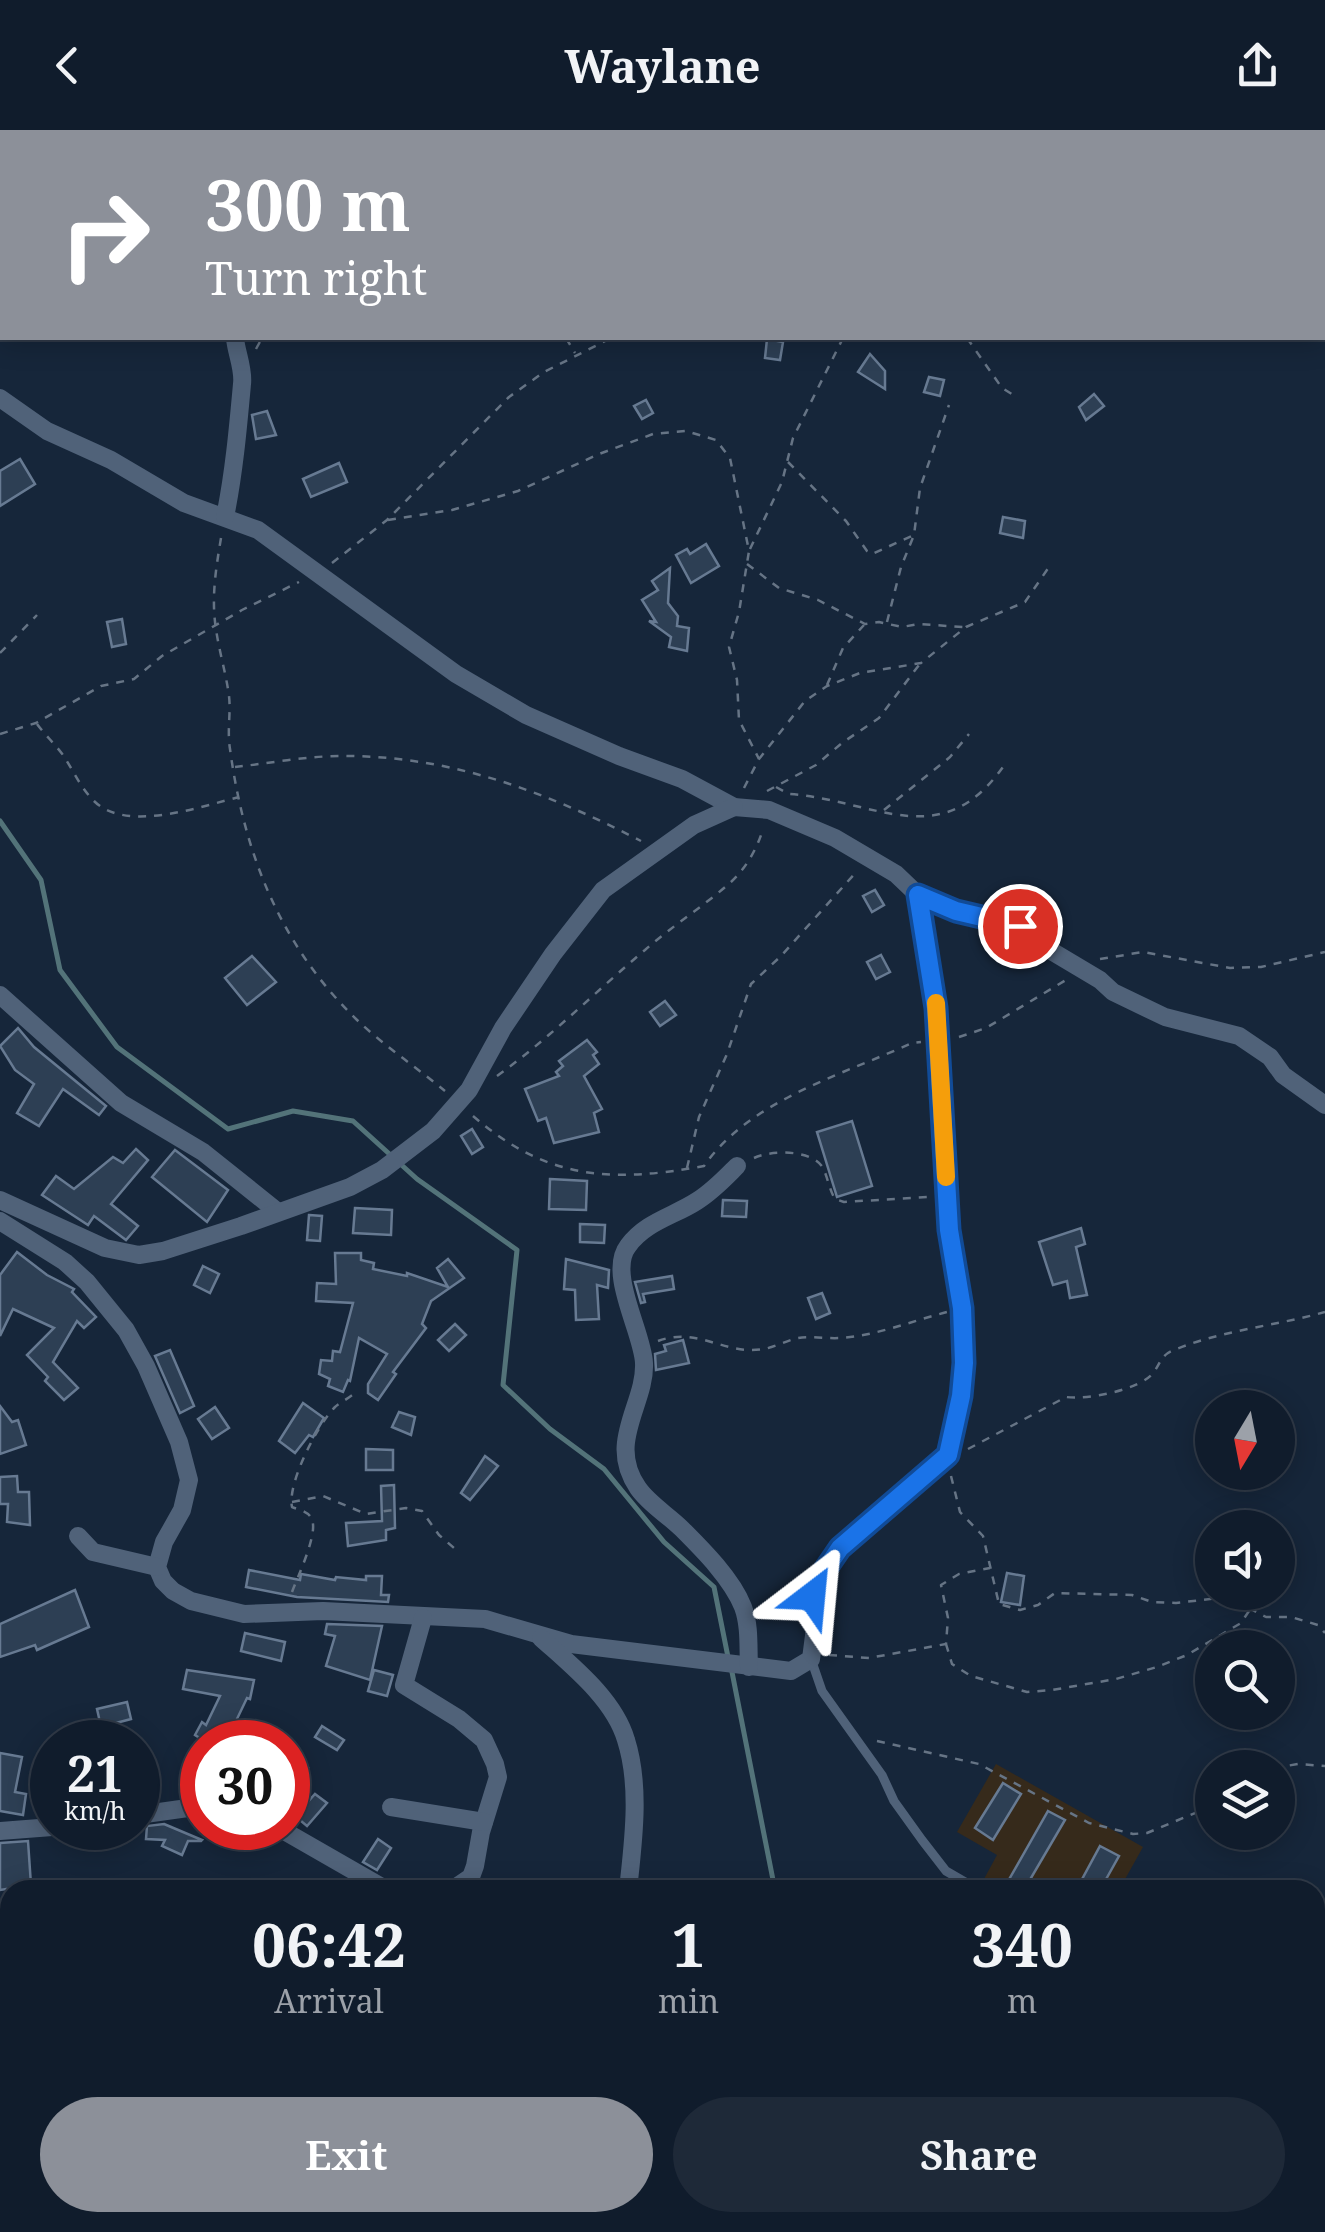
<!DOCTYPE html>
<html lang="en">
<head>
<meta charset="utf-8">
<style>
	body { margin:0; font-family:"Noto Serif",serif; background:#1e2938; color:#f1f3f6; height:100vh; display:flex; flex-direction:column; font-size:38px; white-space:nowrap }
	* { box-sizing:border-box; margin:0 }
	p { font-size:32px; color:#9ca1a9 }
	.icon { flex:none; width:55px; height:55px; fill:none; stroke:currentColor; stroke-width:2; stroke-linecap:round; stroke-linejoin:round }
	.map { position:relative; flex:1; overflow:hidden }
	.details { position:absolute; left:0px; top:1750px; width:1325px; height:352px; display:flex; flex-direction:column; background:#101c2c; border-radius:30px 30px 0 0; box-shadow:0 5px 25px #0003,0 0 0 2px #303a48 }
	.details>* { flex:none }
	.banner { position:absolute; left:0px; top:0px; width:1325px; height:210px; box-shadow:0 5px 25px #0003,0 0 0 2px #303a48; background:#8c9099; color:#fff; overflow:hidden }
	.needle { width:65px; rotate:190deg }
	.fabs { position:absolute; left:1195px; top:1260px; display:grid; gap:20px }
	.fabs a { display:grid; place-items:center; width:100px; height:100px; border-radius:50%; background:#101c2c; box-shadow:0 5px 25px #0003,0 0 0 2px #303a48; font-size:50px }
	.speed { position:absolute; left:30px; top:1590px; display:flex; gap:20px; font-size:50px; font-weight:700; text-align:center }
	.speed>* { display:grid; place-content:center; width:130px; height:130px; border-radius:50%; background:#101c2c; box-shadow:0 5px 25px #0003,0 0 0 2px #303a48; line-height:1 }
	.speed small { font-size:25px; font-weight:400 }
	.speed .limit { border:15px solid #d22; background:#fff; color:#111 }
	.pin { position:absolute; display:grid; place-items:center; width:85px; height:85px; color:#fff; margin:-42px; border:5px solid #fff; border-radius:50%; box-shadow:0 2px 10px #0007 }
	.me { position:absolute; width:110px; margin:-55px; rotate:29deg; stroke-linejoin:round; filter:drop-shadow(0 0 8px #0008) }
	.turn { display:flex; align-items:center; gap:35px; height:210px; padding:0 40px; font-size:45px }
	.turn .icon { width:130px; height:130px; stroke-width:2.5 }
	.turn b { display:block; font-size:70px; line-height:85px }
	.eta { display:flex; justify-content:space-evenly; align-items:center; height:170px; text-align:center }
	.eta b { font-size:60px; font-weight:700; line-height:70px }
	.primary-button { display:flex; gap:20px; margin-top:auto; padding:20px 40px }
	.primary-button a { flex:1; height:115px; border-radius:60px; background:#8c9099; color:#fff; font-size:40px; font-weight:700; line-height:115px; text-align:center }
	.primary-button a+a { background:#1e2938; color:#f1f3f6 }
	header { display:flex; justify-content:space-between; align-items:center; height:130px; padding:0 40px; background:#101c2c; font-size:45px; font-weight:700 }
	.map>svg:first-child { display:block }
	.education { fill:#362a1b }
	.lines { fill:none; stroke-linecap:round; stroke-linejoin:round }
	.stream { stroke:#537379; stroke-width:5 }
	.building { fill:#2d3f54; stroke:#677a92; stroke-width:2.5 }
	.path { stroke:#667485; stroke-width:2.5; stroke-dasharray:8 8; stroke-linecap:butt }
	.service { stroke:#506279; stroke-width:9 }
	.minor { stroke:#506279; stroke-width:18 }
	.route-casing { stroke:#114b97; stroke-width:25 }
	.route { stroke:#1a73e8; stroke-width:18 }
	.slow { stroke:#f59e0b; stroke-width:18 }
</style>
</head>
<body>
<header><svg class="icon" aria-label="back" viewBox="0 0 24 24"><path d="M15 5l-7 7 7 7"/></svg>Waylane<svg class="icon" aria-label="share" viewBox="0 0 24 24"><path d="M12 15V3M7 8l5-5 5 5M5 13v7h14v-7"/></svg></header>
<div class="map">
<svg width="1325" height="2102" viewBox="0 0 1325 2102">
	<rect width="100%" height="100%" fill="#16263a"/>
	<path class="education" d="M996,1634L1143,1717L1119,1760H978L997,1725L957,1702Z"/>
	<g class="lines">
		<g class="stream">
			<path d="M0,691L41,750L60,840L117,917L228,999L293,981L353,991L417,1049L517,1120L503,1255L550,1299L604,1339L664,1412L714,1457L728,1527"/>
			<path d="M731,1537L775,1760"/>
			<path d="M639,2102L642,2092"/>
		</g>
	</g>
	<g class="building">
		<path d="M767,209L783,212L780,230L765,228Z"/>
		<path d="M870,224L885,241V259L858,242Z"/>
		<path d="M929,247L944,250L940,266L924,262Z"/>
		<path d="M1094,264L1104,276L1086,290L1079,277Z"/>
		<path d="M646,270L653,283L642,289L634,276Z"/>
		<path d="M267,281L276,305L256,309L252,285Z"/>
		<path d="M20,329L35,354L0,376V341Z"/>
		<path d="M339,333L347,352L311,367L303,349Z"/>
		<path d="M1003,387L1025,391L1023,408L1000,403Z"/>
		<path d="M706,414L719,436L691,453L676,425L687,419L690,424Z"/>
		<path d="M670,438L668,473L678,486L677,496L689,498L687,521L669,517L671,507L649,491L656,492L642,470L658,460L652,451Z"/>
		<path d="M122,489L126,514L112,517L107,492Z"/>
		<path d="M875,760L884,775L872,782L863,766Z"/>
		<path d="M881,825L890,842L876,849L867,832Z"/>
		<path d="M252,826L276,852L247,875L225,848Z"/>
		<path d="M665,871L676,885L660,896L650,882Z"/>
		<path d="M18,898L34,917L106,976L99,985L63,959L39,996L17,983L34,954L15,940L0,916Z"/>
		<path d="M587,910L597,922L593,925L599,934L584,946L602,979L594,983L599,1002L554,1013L546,988L538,991L525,959L559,946L556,942L563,936L559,931Z"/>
		<path d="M852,991L872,1056L837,1067L817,1002Z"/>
		<path d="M472,999L483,1017L472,1024L461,1006Z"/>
		<path d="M136,1019L148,1030L111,1074L138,1096L126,1110L94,1086L88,1095L42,1065L56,1046L74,1059L113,1027L123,1033Z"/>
		<path d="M175,1020L228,1060L207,1092L152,1047Z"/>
		<path d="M550,1049L587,1051L586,1080L549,1079Z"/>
		<path d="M723,1070L747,1071L746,1087L722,1086Z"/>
		<path d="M355,1078L392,1080L391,1105L353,1103Z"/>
		<path d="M309,1085L322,1086L320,1111L307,1110Z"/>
		<path d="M580,1094L605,1095L604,1113L580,1112Z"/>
		<path d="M1081,1098L1085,1114L1076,1117L1087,1165L1070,1168L1067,1151L1053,1155L1039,1112Z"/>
		<path d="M17,1122L47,1145L74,1159L72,1162L96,1187L84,1198L77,1191L53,1232L78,1258L64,1270L45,1251L48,1247L27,1225L54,1198L13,1179L0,1206V1145Z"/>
		<path d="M335,1123H361V1130L374,1133L373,1139L407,1146V1143L448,1157L437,1138L448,1129L464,1148L431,1171L422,1194L426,1198L393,1242L396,1244L378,1270L368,1263V1254L387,1224L359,1208L350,1251L348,1250L343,1262L328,1256L330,1249L319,1244L321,1230L332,1231L333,1221L340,1222L353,1173L316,1171L317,1153L336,1154Z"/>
		<path d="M566,1129L609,1140L608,1158L597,1155L599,1189L576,1190L575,1160L564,1159Z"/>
		<path d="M203,1136L219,1144L210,1163L194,1155Z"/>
		<path d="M672,1146L674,1159L643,1164L645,1172L641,1173L635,1152Z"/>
		<path d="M822,1163L830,1183L816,1189L808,1168Z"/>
		<path d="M455,1194L466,1205L449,1221L438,1210Z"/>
		<path d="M683,1210L689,1233L656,1240L655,1224L666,1221L664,1215Z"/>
		<path d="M170,1220L194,1276L180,1283L155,1226Z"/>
		<path d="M303,1273L324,1288L313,1307L309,1305L295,1323L279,1311Z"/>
		<path d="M0,1276L12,1292L18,1290L26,1315L0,1324Z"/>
		<path d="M215,1277L229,1298L212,1309L198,1289Z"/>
		<path d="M399,1282L415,1287L411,1305L392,1297Z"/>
		<path d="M366,1319L393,1320V1340H366Z"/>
		<path d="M485,1326L498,1336L470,1370L461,1363Z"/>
		<path d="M17,1346L18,1362H29L30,1395L7,1392L8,1374H0V1347Z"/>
		<path d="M394,1355L395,1398L386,1400V1410L348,1416L346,1393L382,1391L381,1356Z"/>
		<path d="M249,1440L300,1450L301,1444L335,1450L336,1447L366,1450V1446H382L381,1465H389L388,1472L297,1467L246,1457Z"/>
		<path d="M1007,1443L1024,1446L1020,1475L1001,1472Z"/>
		<path d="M75,1460L89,1497L37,1520L35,1515L0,1527V1494Z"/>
		<path d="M327,1494L382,1496L370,1550L326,1536L335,1506L325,1504Z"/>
		<path d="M245,1503L285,1512L281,1531L241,1521Z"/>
		<path d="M187,1540L254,1550L250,1569L247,1568L236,1591L259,1600L254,1612L226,1606L222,1612H206L195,1605L202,1592L206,1595L220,1566L183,1559Z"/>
		<path d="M374,1540L393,1545L387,1566L368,1561Z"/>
		<path d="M127,1572L131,1589L101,1597L97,1579Z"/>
		<path d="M322,1596L344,1610L337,1620L315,1607Z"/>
		<path d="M288,1621L308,1638L296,1652L288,1646Z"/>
		<path d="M0,1623L22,1627L15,1662L26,1664L23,1685L0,1681Z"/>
		<path d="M1003,1653L1021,1664L993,1710L975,1698Z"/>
		<path d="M315,1664L327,1673L307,1696L295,1686Z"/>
		<path d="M1048,1681L1065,1690L1024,1760H1003Z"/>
		<path d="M164,1694L202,1710L201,1711H188L182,1725L162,1716L165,1710L146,1709L147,1696Z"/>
		<path d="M378,1709L391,1718L377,1740L363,1732Z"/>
		<path d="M28,1711L31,1755L0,1760V1713Z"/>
		<path d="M1100,1716L1119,1726L1100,1760H1093L1080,1753Z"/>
	</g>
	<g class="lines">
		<g class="path">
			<path d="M367,0L368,2"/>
			<path d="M756,0L757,2"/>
			<path d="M31,2V0"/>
			<path d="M566,208L575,223"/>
			<path d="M967,208L1002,258L1015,266"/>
			<path d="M256,219L262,208"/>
			<path d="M788,332L846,391L867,421L872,424L914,405"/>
			<path d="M388,390L452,380L518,361L599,324L653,304L686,301L716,310L730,328L749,421L739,482L729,517L737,550L739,590L759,629"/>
			<path d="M221,408C216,438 211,468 216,499C219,521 226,543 229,566C231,583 227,601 230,619C244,723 280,815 356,889C383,915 416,937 445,961"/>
			<path d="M750,419L782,352L793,308L843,208"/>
			<path d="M332,433L387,390L509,267L544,242L611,208"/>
			<path d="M747,434L779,458L818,470L865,494L879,492L902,497L918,494L963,497"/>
			<path d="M887,492L901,437L914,405L920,358L949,275"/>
			<path d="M0,523L37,485"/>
			<path d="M827,555L843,518L864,495"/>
			<path d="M37,594C45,605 55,614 63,625C73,640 80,657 94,671C126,703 199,677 239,667"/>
			<path d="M0,604L36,593L101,556L134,549L162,526L242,480L299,452"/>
			<path d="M235,637C272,633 312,625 349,626C455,627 548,663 641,711"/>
			<path d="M776,657L789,664C876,670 942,726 1005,634"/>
			<path d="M744,658L759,629L805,571L827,556L860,543L921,533L966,497L1025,472L1051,434"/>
			<path d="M767,661L816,635L842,613L879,588L919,535"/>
			<path d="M884,680L950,627L969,604"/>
			<path d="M1100,829L1143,822L1230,838L1261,837L1325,822"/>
			<path d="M959,907L986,898L1066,850"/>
			<path d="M497,946C550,908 595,862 645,820C672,796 704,776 731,752C746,738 757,719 763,699"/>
			<path d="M473,986C547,1050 611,1053 704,1036C750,970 842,945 912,913L921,912"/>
			<path d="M754,1028C771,1020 812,1019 823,1038C828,1048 829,1059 835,1069L844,1072L927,1067"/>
			<path d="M687,1038L699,987L727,924L751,854L781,826L858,740"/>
			<path d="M658,1211C698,1196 725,1226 764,1219C774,1217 784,1212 794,1209C809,1205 825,1209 840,1208C875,1206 912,1191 947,1182"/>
			<path d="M968,1319L1066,1267C1087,1270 1141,1260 1154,1242C1161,1232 1161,1225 1174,1220C1223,1200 1275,1196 1325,1182"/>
			<path d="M951,1346L960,1382L983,1406L999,1474L1020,1480L1038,1475L1055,1463L1132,1465L1152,1472L1176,1473L1228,1467L1266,1487H1291L1318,1495L1325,1503"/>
			<path d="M292,1372L323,1366L366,1384L406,1378L422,1381L439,1405L454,1418"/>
			<path d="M292,1462C298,1446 318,1404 312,1390C309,1381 299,1380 292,1377C287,1353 318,1294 335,1277C341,1272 349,1268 355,1263"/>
			<path d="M946,1514L952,1534L971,1546L1027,1562L1052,1560L1116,1549L1157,1537L1187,1525L1241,1493L1249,1481"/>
			<path d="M829,1525L869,1528L946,1514L948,1488L941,1455L959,1444L990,1438"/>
			<path d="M877,1611L979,1634L1089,1693L1133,1704L1147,1703L1212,1676"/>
			<path d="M1274,1638L1298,1634L1325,1636"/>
			<path d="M1315,1922L1325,1928"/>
			<path d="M1306,2102L1325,2084"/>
		</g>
		<path class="service" d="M811,1529L822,1561L882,1645L894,1671L922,1710L946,1741L977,1759"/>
		<g class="minor">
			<path d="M225,0L226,2"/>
			<path d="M0,111H2"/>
			<path d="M0,268L47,301L111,330L184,373L258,400L456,544L526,585L619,626L682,649L734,677L769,680L835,708L896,744L918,765L937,878L949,1100L963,1178L964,1233L961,1266L947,1325L840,1418L816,1453L813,1466L815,1498L811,1529L791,1541L571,1514L485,1489L323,1481L244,1484L191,1471L173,1461L163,1451L157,1437L164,1412L182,1380L189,1350L179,1312L146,1236L126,1200L87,1152L65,1132L0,1091"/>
			<path d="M225,387C234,343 238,298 242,254C244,239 236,222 235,208"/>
			<path d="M918,765L956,781L1020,796L1048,819L1100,850L1113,862L1165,887L1239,906L1270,927L1283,945L1325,975"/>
			<path d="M0,865L121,973L203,1022L278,1082"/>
			<path d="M737,1036C724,1049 713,1061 697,1071C674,1086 645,1092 628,1116C607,1143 643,1203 644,1233C646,1274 606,1312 638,1358C649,1374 668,1385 682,1399C703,1420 732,1449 743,1477C750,1496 748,1517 749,1537"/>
			<path d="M0,1070L105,1118L139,1125L163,1121L241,1096L350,1057L382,1040L433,1001L469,960L503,898L553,824L603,760L694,695L734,677"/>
			<path d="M78,1406L93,1422L157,1437"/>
			<path d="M423,1488L404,1555L459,1589L484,1610L495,1634L498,1647L481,1702L475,1736L471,1747L452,1760"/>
			<path d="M541,1508C572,1536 614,1569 626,1610C641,1657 633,1713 628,1760"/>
			<path d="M391,1677L484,1692"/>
			<path d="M138,1685L202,1676"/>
			<path d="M279,1698L387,1760"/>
			<path d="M0,1701L52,1697"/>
			<path d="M0,1988L10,2004"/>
			<path d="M57,2092L62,2102"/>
			<path d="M577,2092L579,2102"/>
		</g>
	</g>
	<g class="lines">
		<defs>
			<path id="route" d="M812,1466L816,1453L840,1418L948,1325L961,1266L964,1233L962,1178L949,1100L936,878L918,765L956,781L1020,796"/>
		</defs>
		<use href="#route" class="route-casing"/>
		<use href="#route" class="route"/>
		<path class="slow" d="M936,873L946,1047"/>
	</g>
</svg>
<div class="fabs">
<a><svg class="needle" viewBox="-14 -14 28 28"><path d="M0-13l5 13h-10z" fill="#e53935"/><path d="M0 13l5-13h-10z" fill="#9ca1a9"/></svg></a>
<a><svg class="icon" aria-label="sound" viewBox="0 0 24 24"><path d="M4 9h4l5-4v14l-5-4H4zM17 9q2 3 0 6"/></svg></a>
<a><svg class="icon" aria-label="search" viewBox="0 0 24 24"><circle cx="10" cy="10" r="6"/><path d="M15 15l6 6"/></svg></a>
<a><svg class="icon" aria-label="layers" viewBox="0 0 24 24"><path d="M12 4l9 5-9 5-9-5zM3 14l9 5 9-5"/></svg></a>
</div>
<div class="speed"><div>21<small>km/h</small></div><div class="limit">30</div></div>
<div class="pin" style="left:1020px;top:796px;background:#d93025"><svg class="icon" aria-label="arrive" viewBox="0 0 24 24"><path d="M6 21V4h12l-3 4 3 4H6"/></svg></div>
<svg class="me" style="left:812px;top:1466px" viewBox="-20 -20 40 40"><path d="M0-17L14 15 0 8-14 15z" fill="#1a73e8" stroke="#fff" stroke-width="4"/></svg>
<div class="banner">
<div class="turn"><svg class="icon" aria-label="right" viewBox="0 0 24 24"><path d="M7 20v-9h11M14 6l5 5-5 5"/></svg><div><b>300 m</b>Turn right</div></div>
</div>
<section class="details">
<div class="eta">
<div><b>06:42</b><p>Arrival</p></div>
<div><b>1</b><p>min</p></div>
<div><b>340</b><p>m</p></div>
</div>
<div class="primary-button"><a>Exit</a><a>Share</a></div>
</section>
</div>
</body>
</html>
